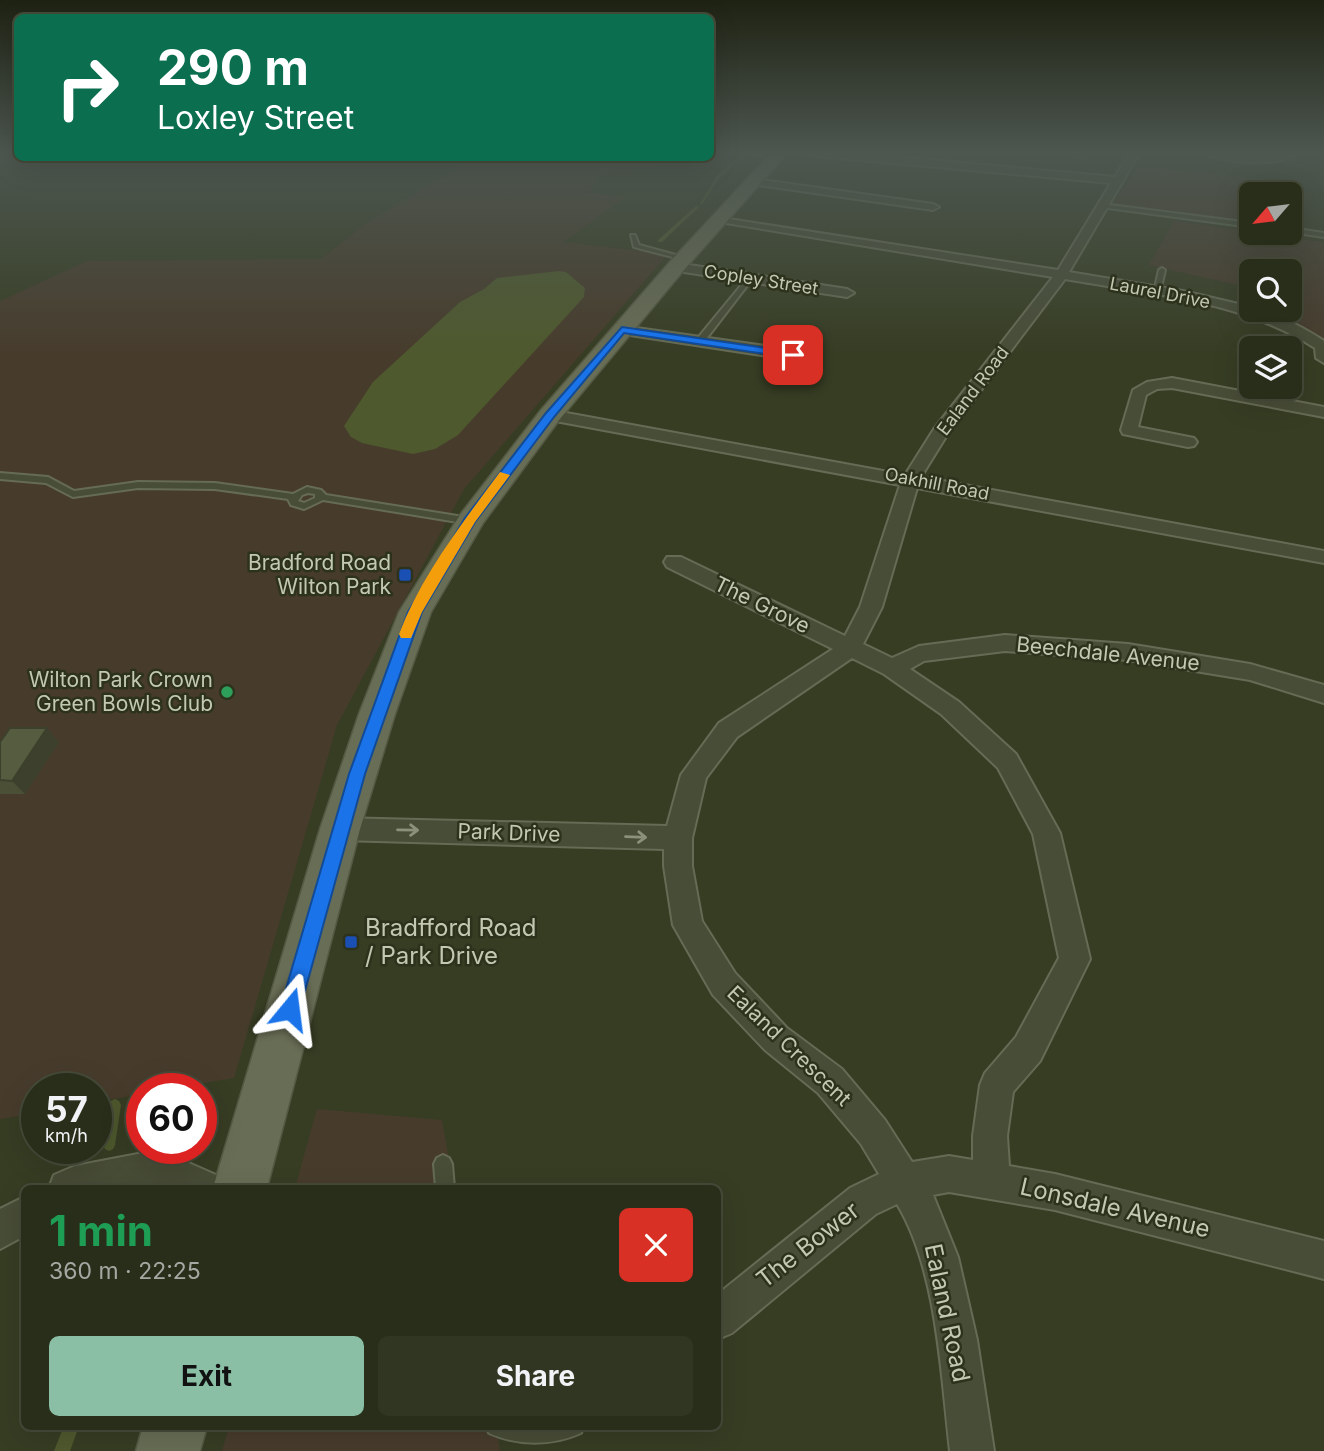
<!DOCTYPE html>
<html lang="en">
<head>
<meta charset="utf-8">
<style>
	body { margin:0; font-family:Inter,sans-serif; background:#313623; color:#f1f3f6; height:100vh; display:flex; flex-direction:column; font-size:26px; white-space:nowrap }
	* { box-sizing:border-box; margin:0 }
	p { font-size:23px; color:#a5a8a2 }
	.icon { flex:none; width:38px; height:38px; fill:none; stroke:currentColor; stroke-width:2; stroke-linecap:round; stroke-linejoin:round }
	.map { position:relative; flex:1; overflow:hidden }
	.panel { position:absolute; left:21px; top:1185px; width:700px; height:245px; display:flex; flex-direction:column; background:#292e1a; border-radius:10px; box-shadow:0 7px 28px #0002,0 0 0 2px #454a39 }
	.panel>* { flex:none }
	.hud { position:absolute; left:14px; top:14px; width:700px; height:147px; border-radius:10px; box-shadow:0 7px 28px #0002,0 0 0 2px #454a39; background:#0b6e4f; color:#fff; overflow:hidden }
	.needle { width:46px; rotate:242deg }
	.tools { position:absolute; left:1239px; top:182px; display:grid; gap:14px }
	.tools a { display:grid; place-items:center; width:63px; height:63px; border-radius:10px; background:#292e1a; box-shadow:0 7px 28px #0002,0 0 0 2px #454a39; font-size:35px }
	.speed { position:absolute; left:21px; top:1073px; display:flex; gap:14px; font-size:35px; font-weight:700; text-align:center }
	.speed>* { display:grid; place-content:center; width:91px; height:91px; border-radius:50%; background:#292e1a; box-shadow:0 7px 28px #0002,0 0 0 2px #454a39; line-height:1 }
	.speed small { font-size:18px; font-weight:400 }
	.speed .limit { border:10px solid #d22; background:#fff; color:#111 }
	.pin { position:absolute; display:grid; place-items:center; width:60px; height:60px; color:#fff; margin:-30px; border-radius:14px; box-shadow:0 4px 10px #0006 }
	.me { position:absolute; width:77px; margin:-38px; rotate:16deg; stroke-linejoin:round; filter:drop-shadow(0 0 5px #0008) }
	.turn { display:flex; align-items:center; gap:24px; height:147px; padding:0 28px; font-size:32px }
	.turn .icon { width:91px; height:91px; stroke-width:2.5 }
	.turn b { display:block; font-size:49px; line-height:60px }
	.round { display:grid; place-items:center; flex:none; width:74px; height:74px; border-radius:10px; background:#313623 }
	.head { display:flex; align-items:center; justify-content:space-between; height:119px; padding:0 28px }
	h1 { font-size:42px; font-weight:700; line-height:52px; color:#1e9e55 }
	.button { display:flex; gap:14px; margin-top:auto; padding:14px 28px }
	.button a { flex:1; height:80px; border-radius:10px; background:#8abfa5; color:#111; font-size:28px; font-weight:700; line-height:80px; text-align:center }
	.button a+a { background:#313623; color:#f1f3f6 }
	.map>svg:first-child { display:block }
	.green { fill:#473c2c }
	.water { fill:#4f592e }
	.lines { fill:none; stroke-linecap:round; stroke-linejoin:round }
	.stream { fill:#4f592e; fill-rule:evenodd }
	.lane-casing { stroke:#666b55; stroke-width:4 }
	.street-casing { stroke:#666b55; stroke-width:4 }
	.primary-casing { stroke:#545943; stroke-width:3 }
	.lane { fill:#484d37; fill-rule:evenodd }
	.street { fill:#484d37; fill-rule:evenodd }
	.primary { fill:#686d55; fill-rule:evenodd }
	.wall { fill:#4a4f36 }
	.shaded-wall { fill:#3c402c }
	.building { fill:#565c3f; stroke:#3c402c; stroke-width:2 }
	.oneway { stroke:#8c917b }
	.route { fill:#1a73e8; stroke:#114b97; stroke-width:2 }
	.slow { fill:#f59e0b }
	.transit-dot { fill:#1a4fb4; stroke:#2d321c; stroke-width:2.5 }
	.leisure-dot { fill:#2e9e5b; stroke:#2d321c; stroke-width:2.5 }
	.labels { text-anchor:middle; stroke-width:5; stroke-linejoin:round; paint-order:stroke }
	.far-street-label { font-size:18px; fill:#c3c8b3; stroke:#2d321c }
	.poi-label { font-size:21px; fill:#c3c8b3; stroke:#2d321c; text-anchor:end }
	.street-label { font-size:21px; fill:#c3c8b3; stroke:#2d321c }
	.near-poi-label { font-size:24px; fill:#c3c8b3; stroke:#2d321c; text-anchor:start }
	.near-street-label { font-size:24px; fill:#c3c8b3; stroke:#2d321c }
</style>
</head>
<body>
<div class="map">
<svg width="1324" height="1451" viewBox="0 0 1324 1451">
	<rect width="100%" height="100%" fill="#373d23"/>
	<g class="green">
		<path d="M473,158H592L670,162L655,169L604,171L589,193L626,197L563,242L668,254L464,489L337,725L234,1078L175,1088H142V1094L96,1102V1088H37V1113L0,1119V301L87,261L321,259L364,225Z"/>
		<path d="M1138,165L1283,182L1284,194H1251V222L1113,204Z"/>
		<path d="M1174,221L1324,242V341L1279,312L1290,310V271H1251V288L1149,265Z"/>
		<path d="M317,1109L442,1120L454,1188H295Z"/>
		<path d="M229,1426H496L500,1451H222Z"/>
	</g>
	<path class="water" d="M559,271L566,272L585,288L584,297L458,435L435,449L413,454L362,443L351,437L344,426L373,382L460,302L484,289L497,278Z"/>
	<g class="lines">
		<g class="stream">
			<path d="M742,154L745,155L719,178L702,204H700L717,176Z"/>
			<path d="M696,206L699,207L662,242H658V240Z"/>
			<path d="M115,1099L119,1101L121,1105L115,1145L113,1149L109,1151L105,1149L103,1145L109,1105L111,1101Z"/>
			<path d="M64,1426H79L70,1451H54Z"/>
		</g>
		<defs>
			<g id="lane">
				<path d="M733,152H750L778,157L776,158Z"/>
				<path d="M1102,204L1251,223V227L1100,207Z"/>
				<path d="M1290,228L1324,233V237L1290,232Z"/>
				<path d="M631,235H635L639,245L687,258L684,260L634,247Z"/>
				<path d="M1162,268L1165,270L1160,292L1157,294L1154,292L1159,270Z"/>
				<path d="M748,277L753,278L703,343H697V339Z"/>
				<path d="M0,473L48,477L74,491L138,482L215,483L293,494L307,487L321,490L326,495L470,518L475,521L470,524L323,500L304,509L291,505L288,499L215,489L138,488L73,497L46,483L0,479ZM308,493L315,494V498L304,503L298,501L302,495Z"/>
				<path d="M443,1155L449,1158L452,1164L454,1188H436L434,1164L437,1158Z"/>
				<path d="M486,1426H584L581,1433C552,1446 518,1446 489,1433Z"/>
			</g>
			<g id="street">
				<path d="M801,152H843L1115,177L1130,152H1140L1069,272L1183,291L1247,306C1254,311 1268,312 1278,316C1294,323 1309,331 1324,341V363L1316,358L1315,348C1240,300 1150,294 1065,279L947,435L921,477L1324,551V563L917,488L882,607L863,644L892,658L919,646L1005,635L1128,644L1250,664L1324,685V703L1250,680L1128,660L1005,651L924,661L910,669L959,702L1016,754L1060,833L1090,959L1040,1061L1013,1092L1007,1136L1009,1166L1055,1174L1324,1241V1279L1055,1210L949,1192L933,1195L958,1257L977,1340L994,1451H950C941,1374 937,1270 897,1204L876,1214L732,1333L718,1339V1294L850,1188L879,1174L861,1144L818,1093L765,1050L713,995L673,925L664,866V849L340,840L330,837L326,829L330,821L340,818L667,826L681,775L719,723L833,649L667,567L664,562L667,557H681L845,636L860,607L900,485L550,420L542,415L550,410L905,475L934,429L1053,277L720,222L716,221V217L1058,270L1111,183L806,155ZM852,658L884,674L941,714L998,768L1033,834L1059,958L1016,1037L985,1073L980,1085L973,1136V1160L949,1156L912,1162L885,1120L842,1069L787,1028L735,973L702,921L692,866V838L706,778L737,737Z"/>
				<path d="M1201,152L1264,157L1299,152C1279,168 1222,164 1201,152Z"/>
				<path d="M755,179L933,204L939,207L933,210L751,184L750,182Z"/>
				<path d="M676,263L847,289L854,293L847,297L671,270V264Z"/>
				<path d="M622,326L794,350L802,355L794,360L617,333L615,330Z"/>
				<path d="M1172,378L1324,407V417L1172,388L1157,389L1146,395L1138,427L1194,438L1197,442L1194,446L1188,447L1123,434L1121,430L1133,390L1147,382Z"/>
				<path d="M159,1150L216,1175L221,1188H49L54,1175L75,1166Z"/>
				<path d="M24,1197V1236L0,1249V1209Z"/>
			</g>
			<g id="primary">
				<path d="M772,152H788L683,271L559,420L483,523L431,612L395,714L360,829L267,1188H213L320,829L359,714L399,612L460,515L541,410L669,263Z"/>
				<path d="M143,1426H207L200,1451H136Z"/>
			</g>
		</defs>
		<use href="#lane" class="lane-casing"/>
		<use href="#street" class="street-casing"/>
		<use href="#primary" class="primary-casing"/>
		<use href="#lane" class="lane"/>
		<use href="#street" class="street"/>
		<use href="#primary" class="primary"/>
	</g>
	<g class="wall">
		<path d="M1062,152H1093L1090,160L1061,157Z"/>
		<path d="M0,742H59L25,794H0Z"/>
	</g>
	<path class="shaded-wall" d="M47,728L59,742L25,794L12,781Z"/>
	<path class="building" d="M10,728H47L12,781L0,780V742Z"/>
	<defs><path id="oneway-shaft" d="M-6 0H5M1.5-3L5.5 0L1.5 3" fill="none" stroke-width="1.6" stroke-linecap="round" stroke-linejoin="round" transform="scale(1.75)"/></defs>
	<g class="oneway">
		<use href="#oneway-shaft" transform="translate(408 830) rotate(1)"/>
		<use href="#oneway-shaft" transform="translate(636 837) rotate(2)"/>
	</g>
	<linearGradient id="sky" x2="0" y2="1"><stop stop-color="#1e2213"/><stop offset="0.43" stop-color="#4d5750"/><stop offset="1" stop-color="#4d5750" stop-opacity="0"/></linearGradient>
	<rect width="1324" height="355" fill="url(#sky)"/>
	<path class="route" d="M622,327L793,352L798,355L793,358L624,333L554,417L475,522L422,612L365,774L300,1009L297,1016L290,1019L283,1016L280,1009L349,774L408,612L465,518L546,413Z"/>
	<path class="slow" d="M500,472L510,475L475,522L422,612L411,638H401L399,634C421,576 463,522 500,472Z"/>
	<g class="transit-dot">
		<rect x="398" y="568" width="14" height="14" rx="3.5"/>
		<rect x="344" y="935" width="14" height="14" rx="3.5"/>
	</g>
	<circle class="leisure-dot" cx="227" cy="692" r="7"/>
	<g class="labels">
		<g class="far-street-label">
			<text transform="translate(761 280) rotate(9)" y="6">Copley Street</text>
			<text transform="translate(1160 293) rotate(11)" y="6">Laurel Drive</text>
			<text transform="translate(973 391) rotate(-53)" y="6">Ealand Road</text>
			<text transform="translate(937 484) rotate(11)" y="6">Oakhill Road</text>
		</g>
		<g class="poi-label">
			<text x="391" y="570">Bradford Road<tspan x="391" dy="24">Wilton Park</tspan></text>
			<text x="213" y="687">Wilton Park Crown<tspan x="213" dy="24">Green Bowls Club</tspan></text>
		</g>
		<g class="street-label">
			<text transform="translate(762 605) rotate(26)" y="7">The Grove</text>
			<text transform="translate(1108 654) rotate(6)" y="7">Beechdale Avenue</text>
			<text transform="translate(509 833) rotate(2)" y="7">Park Drive</text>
			<text transform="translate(789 1046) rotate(44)" y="7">Ealand Crescent</text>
		</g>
		<g class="near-poi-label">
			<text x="365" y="936">Bradfford Road<tspan x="365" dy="28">/ Park Drive</tspan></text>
		</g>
		<g class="near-street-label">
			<text transform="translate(1115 1208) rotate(13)" y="8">Lonsdale Avenue</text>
			<text transform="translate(808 1245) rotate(-38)" y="8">The Bower</text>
			<text transform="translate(947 1313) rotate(78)" y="8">Ealand Road</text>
		</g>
	</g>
</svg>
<div class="tools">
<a><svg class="needle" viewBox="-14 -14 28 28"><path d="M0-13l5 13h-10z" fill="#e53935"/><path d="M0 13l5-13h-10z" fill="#a5a8a2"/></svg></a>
<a><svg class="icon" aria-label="search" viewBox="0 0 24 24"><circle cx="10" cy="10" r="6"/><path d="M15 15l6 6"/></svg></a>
<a><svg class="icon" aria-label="layers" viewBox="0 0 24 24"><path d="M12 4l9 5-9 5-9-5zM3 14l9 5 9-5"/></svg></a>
</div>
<div class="speed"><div>57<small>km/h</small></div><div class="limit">60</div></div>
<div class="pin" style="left:793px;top:355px;background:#d93025"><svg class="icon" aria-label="arrive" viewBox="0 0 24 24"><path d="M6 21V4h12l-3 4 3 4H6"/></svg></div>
<svg class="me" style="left:290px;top:1009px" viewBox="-20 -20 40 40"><path d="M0-17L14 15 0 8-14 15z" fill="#1a73e8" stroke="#fff" stroke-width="4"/></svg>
<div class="hud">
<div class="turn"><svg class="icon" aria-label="right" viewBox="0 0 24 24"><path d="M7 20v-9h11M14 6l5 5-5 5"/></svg><div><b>290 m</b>Loxley Street</div></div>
</div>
<section class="panel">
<div class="head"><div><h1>1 min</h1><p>360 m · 22:25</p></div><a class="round" style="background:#d93025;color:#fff"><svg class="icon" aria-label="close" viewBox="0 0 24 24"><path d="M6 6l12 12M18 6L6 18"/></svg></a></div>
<div class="button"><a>Exit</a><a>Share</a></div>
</section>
</div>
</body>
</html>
